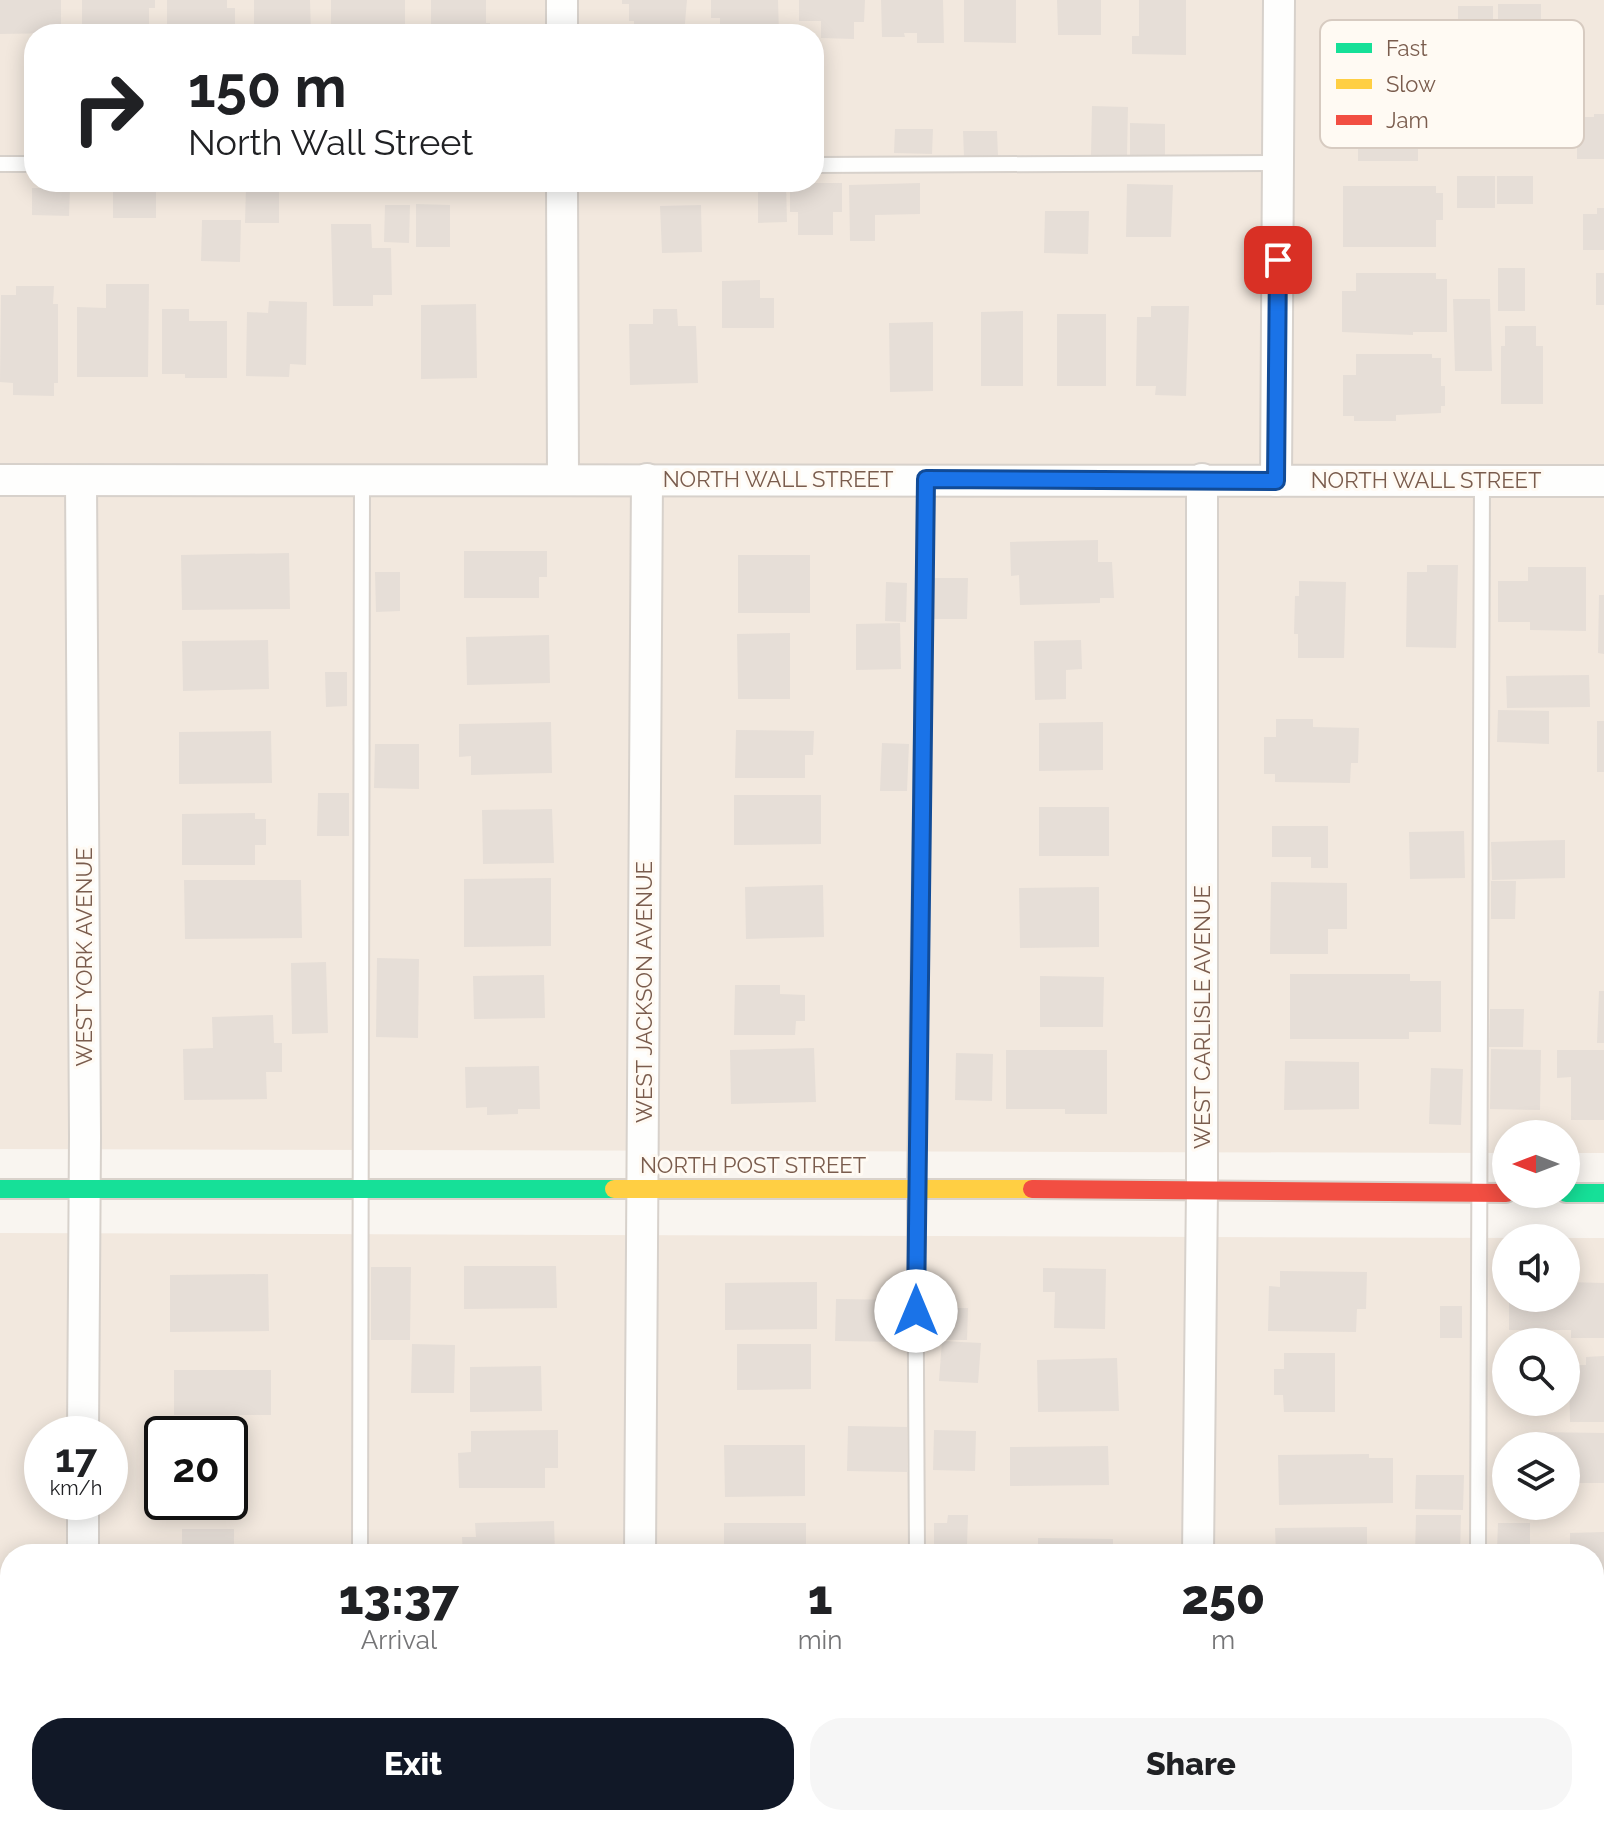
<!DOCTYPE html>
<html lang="en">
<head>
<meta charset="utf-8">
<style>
	body { margin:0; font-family:Raleway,sans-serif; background:#f6f6f6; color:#202124; height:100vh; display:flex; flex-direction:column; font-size:30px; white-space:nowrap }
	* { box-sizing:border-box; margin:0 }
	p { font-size:26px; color:#757577 }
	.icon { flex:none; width:44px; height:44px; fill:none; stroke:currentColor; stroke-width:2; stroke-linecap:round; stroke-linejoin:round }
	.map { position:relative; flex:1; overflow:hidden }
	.panel { position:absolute; left:0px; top:1544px; width:1604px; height:282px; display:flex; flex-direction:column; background:#fff; border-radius:32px 32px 0 0; box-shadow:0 4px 20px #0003 }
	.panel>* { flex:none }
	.guide { position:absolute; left:24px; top:24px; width:800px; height:168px; border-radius:32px; box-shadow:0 4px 20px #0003; background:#fff; color:#202124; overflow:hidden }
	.needle { width:52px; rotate:270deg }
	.buttons { position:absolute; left:1492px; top:1120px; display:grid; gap:16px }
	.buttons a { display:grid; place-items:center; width:88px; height:88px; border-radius:50%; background:#fff; box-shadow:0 4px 20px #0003; font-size:40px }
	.speed { position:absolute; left:24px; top:1416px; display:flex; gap:16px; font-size:40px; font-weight:700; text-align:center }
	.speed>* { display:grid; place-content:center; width:104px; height:104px; border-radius:50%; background:#fff; box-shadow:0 4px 20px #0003; line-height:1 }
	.speed small { font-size:20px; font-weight:400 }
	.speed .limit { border:4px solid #111; border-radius:12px; background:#fff; color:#111 }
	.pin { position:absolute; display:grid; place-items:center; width:68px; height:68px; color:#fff; margin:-34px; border-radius:16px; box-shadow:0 4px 12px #0006 }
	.me { position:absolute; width:88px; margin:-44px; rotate:0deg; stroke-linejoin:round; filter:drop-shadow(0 0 6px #0008) }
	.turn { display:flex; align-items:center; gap:28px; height:168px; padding:0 32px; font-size:36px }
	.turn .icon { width:104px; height:104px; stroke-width:2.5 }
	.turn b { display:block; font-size:56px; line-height:68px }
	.eta { display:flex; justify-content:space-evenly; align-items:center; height:136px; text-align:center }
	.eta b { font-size:48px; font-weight:800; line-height:56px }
	.button { display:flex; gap:16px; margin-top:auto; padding:16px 32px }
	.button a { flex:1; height:92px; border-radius:32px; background:#111827; color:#fff; font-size:32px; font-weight:800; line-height:92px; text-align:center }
	.button a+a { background:#f6f6f6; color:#202124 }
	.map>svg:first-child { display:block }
	.residential { fill:#f2e8de; fill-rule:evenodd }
	.building { fill:#e6ded7 }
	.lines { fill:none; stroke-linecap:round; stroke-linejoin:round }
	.lane-casing { stroke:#d7d1cb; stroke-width:18 }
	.street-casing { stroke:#d7d1cb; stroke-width:34 }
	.fast-casing { stroke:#d9d2cb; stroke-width:22 }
	.slow-casing { stroke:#d9d2cb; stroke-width:22 }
	.jam-casing { stroke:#d9d2cb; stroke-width:22 }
	.lane { stroke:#fefefd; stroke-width:14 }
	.street { stroke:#fefefd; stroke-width:30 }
	.fast { stroke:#16e098; stroke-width:18 }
	.slow { stroke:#ffcf43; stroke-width:18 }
	.jam { stroke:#f24e42; stroke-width:18 }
	.route-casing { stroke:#114b97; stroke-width:20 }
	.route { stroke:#1a73e8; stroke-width:14 }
	.labels { text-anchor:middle; stroke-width:6; stroke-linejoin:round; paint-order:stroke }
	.street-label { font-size:22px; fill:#7a5c4d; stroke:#fffaf3 }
	.key { fill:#fffaf3; stroke:#d7cbc1; stroke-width:2 }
	.key-label { font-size:22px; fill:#7a5c4d }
</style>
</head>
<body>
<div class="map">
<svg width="1604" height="1825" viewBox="0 0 1604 1825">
	<rect width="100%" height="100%" fill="#f9f5f0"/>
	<g class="residential">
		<path d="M0,0H1604V1153H1566V1134H1506V1153L0,1149ZM34,34H814V182H34Z"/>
		<path d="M0,1233L1530,1238H1506V1298H1566V1238H1604V1801H1594V1554H10V1816L0,1825ZM1506,1342H1566V1402H1506ZM42,1434H110V1502H42ZM162,1434H230V1502H162ZM1506,1446H1566V1506H1506Z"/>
	</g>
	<g class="building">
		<path d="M0,0H61V33L0,34Z"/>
		<path d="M82,0H155V8H149V27H82Z"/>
		<path d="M167,0H227V8H235V34H167Z"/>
		<path d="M254,0H310L311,34H254Z"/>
		<rect x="331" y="0" width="74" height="33"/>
		<path d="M431,0H486V23H490V34H431Z"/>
		<path d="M622,0H687L684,34H634V21H629V4H622Z"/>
		<path d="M711,0H778L779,34H720V18H711Z"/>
		<path d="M799,0H865L864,22H854V39L821,38V21H799Z"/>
		<path d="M881,0H943L944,43H917V33H904L905,37H882Z"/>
		<path d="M964,0H1016V43L964,42Z"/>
		<path d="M1057,0H1101V35H1058Z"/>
		<path d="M1139,0H1186V55L1132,54V36H1139Z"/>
		<path d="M1498,4H1541V30H1531V41H1498Z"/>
		<rect x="1458" y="6" width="35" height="31"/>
		<path d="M26,99L34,100V147L24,146Z"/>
		<path d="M1344,105H1418V109H1427V122H1431V130H1427V139H1418V161H1358V139H1344Z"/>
		<path d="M1092,106L1128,107L1127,156L1091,155Z"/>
		<path d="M1594,114H1604V159H1577V117H1594Z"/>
		<path d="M1130,123L1165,124V158H1130Z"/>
		<path d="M895,129H933L932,154L894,153Z"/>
		<path d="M963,131H997L998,156L964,157Z"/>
		<rect x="1457" y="176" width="38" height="32"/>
		<rect x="1497" y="176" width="36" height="28"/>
		<path d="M790,183H842V212H833V235H798V212H790Z"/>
		<path d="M920,183V214L875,215V241H850L849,185Z"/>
		<path d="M786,184L787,222L758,223V185Z"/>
		<path d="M1127,184L1173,185L1171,237H1126Z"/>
		<path d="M246,186L279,187V223H245Z"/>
		<path d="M1343,186H1436V193H1443V220H1436V247H1343Z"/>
		<path d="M32,188H70L69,216L32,215Z"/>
		<rect x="113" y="188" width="43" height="30"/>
		<path d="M416,204L450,205V247H416Z"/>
		<path d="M385,205H410L409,243L384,242Z"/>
		<path d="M701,205L702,252L662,253L660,206Z"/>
		<path d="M1597,208H1604V250H1583V214H1597Z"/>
		<path d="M1045,211H1089L1088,254L1044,253Z"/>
		<path d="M202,220H241L240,262L201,261Z"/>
		<path d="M331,224H371L372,248H391L392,295H373V306H333Z"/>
		<rect x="1498" y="268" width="27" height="43"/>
		<path d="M1356,273H1436V279H1447V332H1413V335L1342,332V291H1356Z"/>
		<rect x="1596" y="273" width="8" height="32"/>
		<path d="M760,280V298H774V328H722V281Z"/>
		<path d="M106,284H149L148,377H77V307L106,308Z"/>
		<path d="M16,286H54L53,304H58V383H54V396L13,395V383L0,382L1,295H16Z"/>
		<path d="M1453,299H1490L1492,371H1455Z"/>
		<path d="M269,301L307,302L306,365L290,364L289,377L246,376L247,312L268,313Z"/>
		<path d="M476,304L477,378L421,379V305Z"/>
		<path d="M1151,306H1189L1186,396L1155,395L1156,386H1136L1137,317H1151Z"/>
		<path d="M162,309H189V321H227V378H185V374H162Z"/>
		<path d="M653,309H677L678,326H696L698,383L630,385L629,324H653Z"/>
		<path d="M1023,311V386H981V312Z"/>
		<rect x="1057" y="314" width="49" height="72"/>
		<path d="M933,322V391L890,392L889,323Z"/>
		<path d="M1505,326H1536V346H1543V404H1501V346H1505Z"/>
		<path d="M1356,354H1432V358H1441V386H1445V406H1441V413L1396,415V421H1354V416H1343V375H1356Z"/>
		<path d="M1098,540V562H1112L1114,598H1100V603L1020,605L1019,575L1011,576L1010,542Z"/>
		<path d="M464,551H547V577H539V598H464Z"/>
		<path d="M289,553L290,609L182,610L181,555Z"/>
		<rect x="738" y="555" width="72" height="58"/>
		<path d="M1427,565H1458L1456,648L1406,647L1407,572H1427Z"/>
		<path d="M1528,567H1586V631L1530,630V622H1498V581H1528Z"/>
		<path d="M375,572H400V611L376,612Z"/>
		<path d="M934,578H968L967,619H934Z"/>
		<path d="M1299,581L1346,582L1344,658H1298V634H1294L1295,596H1299Z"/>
		<path d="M886,582L907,583L906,622L885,621Z"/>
		<path d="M1599,595H1604V654L1598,653Z"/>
		<path d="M900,623L901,669L856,670V624Z"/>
		<path d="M790,633V699H738L737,634Z"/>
		<path d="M549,635L550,683L467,685L466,637Z"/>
		<path d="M268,640L269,689L183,691L182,641Z"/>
		<path d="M1081,640L1082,669L1066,670V699L1035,700L1034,641Z"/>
		<path d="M325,672H347V706L326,707Z"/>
		<path d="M1589,675L1590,707L1507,708L1506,676Z"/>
		<path d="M1498,710L1549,711V744L1497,742Z"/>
		<path d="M1276,719H1313V727L1359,728L1358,763H1351L1350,783L1275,782V774H1264V737H1276Z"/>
		<rect x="1597" y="721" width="7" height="51"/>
		<path d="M551,722L552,773L471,775V756L459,757V724Z"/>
		<path d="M1103,722V770L1039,771V723Z"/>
		<path d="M736,730L814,731L813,755H805V778H735Z"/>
		<path d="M271,731L272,783L179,784V732Z"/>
		<path d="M882,743L909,744L907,791H880Z"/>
		<path d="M375,744H419V789L374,788Z"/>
		<path d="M318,793H349V836H317Z"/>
		<path d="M734,795H821V844L734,845Z"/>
		<rect x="1039" y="807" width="70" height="49"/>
		<path d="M552,809L554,863L483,864L482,810Z"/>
		<path d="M255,813V819H266V845H255V865H182V814Z"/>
		<path d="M1272,826H1328V868H1311V857H1272Z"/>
		<path d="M1464,831L1465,878L1410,879L1409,832Z"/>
		<path d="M1565,840V878L1492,880L1491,842Z"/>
		<path d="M551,878V946L464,947V879Z"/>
		<path d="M184,880H301L302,938L185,939Z"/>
		<path d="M1491,881H1516L1515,919H1491Z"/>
		<path d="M1271,882L1347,883V929H1328V954H1270Z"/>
		<path d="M823,885L824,937L746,939L745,887Z"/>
		<path d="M1099,887V947L1020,948L1019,888Z"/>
		<path d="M377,958L419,959L418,1038L376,1037Z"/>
		<path d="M326,962L328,1033L292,1034L291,963Z"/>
		<path d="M1290,974H1410V981H1441V1032H1409V1039H1290Z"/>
		<path d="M544,975L545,1018L474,1019L473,976Z"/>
		<path d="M1040,976L1104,977L1103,1027H1040Z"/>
		<path d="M735,985H780V994L805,995V1021H796L795,1035H734Z"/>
		<path d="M1599,991H1604V1043H1597Z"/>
		<path d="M1490,1009H1524L1523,1047H1489Z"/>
		<path d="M273,1015L274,1043H282V1072H266L267,1099L184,1100L183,1049L213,1048L212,1017Z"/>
		<path d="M814,1048L816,1102L731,1104L730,1050Z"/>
		<path d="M1491,1049L1541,1050L1540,1110L1490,1109Z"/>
		<path d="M1006,1050H1107V1114H1065V1109H1006Z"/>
		<path d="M1557,1050H1604V1120H1571V1077L1557,1078Z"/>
		<path d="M956,1053L993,1054L992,1101L955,1100Z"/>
		<path d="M1285,1061L1359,1062V1109L1284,1110Z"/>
		<path d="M539,1066L540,1109H518V1114L487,1115V1107L466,1108L465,1067Z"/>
		<path d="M1431,1068L1463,1069L1461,1125L1429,1124Z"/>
		<path d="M464,1266H556L557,1308L464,1309Z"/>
		<path d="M371,1267H411L410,1340H371Z"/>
		<path d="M1043,1268L1106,1269L1105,1329L1054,1328L1055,1292H1043Z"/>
		<path d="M1280,1271L1367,1272L1366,1309H1357L1356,1332L1268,1331L1269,1286L1280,1287Z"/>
		<path d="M268,1274L269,1331L170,1332V1275Z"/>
		<path d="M817,1282V1329L725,1330V1283Z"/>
		<path d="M1566,1282L1604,1283V1338H1571V1330H1509V1298H1566Z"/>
		<path d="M836,1299L908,1300L907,1342L835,1341Z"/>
		<rect x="1440" y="1306" width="22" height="32"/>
		<path d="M936,1308H968L967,1340H935Z"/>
		<path d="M942,1341L981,1343L978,1383L939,1381Z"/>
		<path d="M412,1344L455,1345L454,1393H411Z"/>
		<path d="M737,1344H811V1389L737,1390Z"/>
		<path d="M1284,1353H1335V1412H1284L1283,1395H1274V1369H1284Z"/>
		<path d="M1604,1356V1422H1570L1569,1365H1586V1357Z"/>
		<path d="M1117,1358L1119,1411L1038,1412L1037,1360Z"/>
		<path d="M541,1366L542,1411L470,1412V1367Z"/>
		<rect x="174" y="1370" width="97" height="45"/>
		<path d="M848,1426L907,1427V1472L847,1471Z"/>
		<path d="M558,1430V1468H545V1488H459L458,1453L471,1452V1431Z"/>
		<path d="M934,1430L976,1431L975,1471L933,1470Z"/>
		<path d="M1535,1432L1604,1433V1483H1573V1466H1566V1446H1535Z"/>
		<rect x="230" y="1445" width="18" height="46"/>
		<path d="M724,1445H805V1496L725,1497Z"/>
		<path d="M1108,1446L1109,1485L1010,1486V1447Z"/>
		<path d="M1369,1454V1458H1393V1503L1279,1505L1278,1455Z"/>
		<path d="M1416,1475H1464L1463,1510L1415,1509Z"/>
		<path d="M948,1515H968L967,1545H934V1523H947Z"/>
		<path d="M1416,1515H1461L1460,1554H1415Z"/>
		<path d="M554,1521L555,1554H463L462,1537H476L475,1523Z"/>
		<rect x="724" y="1523" width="82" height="31"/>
		<path d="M1498,1523H1530V1551L1497,1550Z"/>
		<path d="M1367,1527V1554H1276L1275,1528Z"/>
		<rect x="182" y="1529" width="52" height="25"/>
		<path d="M1604,1532V1587H1594V1554H1570V1533Z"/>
		<path d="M1038,1538L1113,1539V1554H1038Z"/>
		<rect x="1594" y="1625" width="10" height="53"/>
		<rect x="1594" y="1687" width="10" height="51"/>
	</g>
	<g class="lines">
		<defs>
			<g id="lane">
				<path d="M0,164H34"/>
				<path d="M814,165L1278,163"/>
				<path d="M360,1554L362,481"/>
				<path d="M917,1554L915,1189L926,479"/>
				<path d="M1478,1554L1482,480"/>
			</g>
			<g id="street">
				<path d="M562,34V0"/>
				<path d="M562,182L563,479"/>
				<path d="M0,480L1604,481"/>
				<path d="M81,481L85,1137L83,1434"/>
				<path d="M1276,481L1279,0"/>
				<path d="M83,1554V1502"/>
				<path d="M640,1554L647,479"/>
				<path d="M1198,1554L1202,1189V479"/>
			</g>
			<g id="fast">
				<path d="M0,1189H614"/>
				<path d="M1566,1193H1604"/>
				<path d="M344,1819L1140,1822"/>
			</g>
			<g id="slow">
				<path d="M614,1189H1032"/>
				<path d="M1140,1822L1604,1824"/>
			</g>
			<g id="jam">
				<path d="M1032,1189L1506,1193"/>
				<path d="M0,1818L344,1819"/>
			</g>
		</defs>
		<use href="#lane" class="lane-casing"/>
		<use href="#street" class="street-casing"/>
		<use href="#fast" class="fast-casing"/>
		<use href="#slow" class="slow-casing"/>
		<use href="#jam" class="jam-casing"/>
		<use href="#lane" class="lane"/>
		<use href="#street" class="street"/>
		<use href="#fast" class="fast"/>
		<use href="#slow" class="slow"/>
		<use href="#jam" class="jam"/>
	</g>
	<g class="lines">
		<defs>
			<path id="route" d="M916,1311L926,479L1276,481L1278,260"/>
		</defs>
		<use href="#route" class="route-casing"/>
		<use href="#route" class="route"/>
	</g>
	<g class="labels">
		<g class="street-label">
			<text x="778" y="487">NORTH WALL STREET</text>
			<text x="1426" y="488">NORTH WALL STREET</text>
			<text transform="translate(84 957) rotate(-90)" y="8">WEST YORK AVENUE</text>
			<text transform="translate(644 992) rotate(-90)" y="8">WEST JACKSON AVENUE</text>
			<text transform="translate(1202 1017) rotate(-90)" y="8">WEST CARLISLE AVENUE</text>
			<text x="753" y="1173">NORTH POST STREET</text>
		</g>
	</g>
	<rect x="1320" y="20" width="264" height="128" rx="12" class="key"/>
	<rect x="1336" y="43" width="36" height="10" fill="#16e098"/>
	<rect x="1336" y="79" width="36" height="10" fill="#ffcf43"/>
	<rect x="1336" y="115" width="36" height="10" fill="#f24e42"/>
	<g class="key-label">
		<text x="1386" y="56">Fast</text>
		<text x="1386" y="92">Slow</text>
		<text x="1386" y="128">Jam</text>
	</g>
</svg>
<div class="buttons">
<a><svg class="needle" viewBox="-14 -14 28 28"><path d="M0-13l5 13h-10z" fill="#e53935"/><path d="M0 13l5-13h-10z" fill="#757577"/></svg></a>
<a><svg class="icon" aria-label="sound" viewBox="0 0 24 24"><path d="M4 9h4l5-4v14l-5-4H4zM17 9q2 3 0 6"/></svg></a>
<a><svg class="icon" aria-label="search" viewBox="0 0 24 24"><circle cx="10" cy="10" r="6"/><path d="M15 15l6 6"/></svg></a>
<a><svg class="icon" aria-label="layers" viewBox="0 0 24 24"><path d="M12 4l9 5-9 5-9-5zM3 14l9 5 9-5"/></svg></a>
</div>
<div class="speed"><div>17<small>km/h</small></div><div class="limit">20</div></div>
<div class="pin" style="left:1278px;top:260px;background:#d93025"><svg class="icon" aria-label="arrive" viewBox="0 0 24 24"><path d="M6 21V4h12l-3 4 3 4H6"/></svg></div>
<svg class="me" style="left:916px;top:1311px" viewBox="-20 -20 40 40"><circle r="19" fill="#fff"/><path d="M0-13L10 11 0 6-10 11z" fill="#1a73e8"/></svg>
<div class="guide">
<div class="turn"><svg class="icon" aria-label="right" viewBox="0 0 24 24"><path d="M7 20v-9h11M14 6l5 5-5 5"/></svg><div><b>150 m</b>North Wall Street</div></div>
</div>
<section class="panel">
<div class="eta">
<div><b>13:37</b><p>Arrival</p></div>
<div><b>1</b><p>min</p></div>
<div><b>250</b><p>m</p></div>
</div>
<div class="button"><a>Exit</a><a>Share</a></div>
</section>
</div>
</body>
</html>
